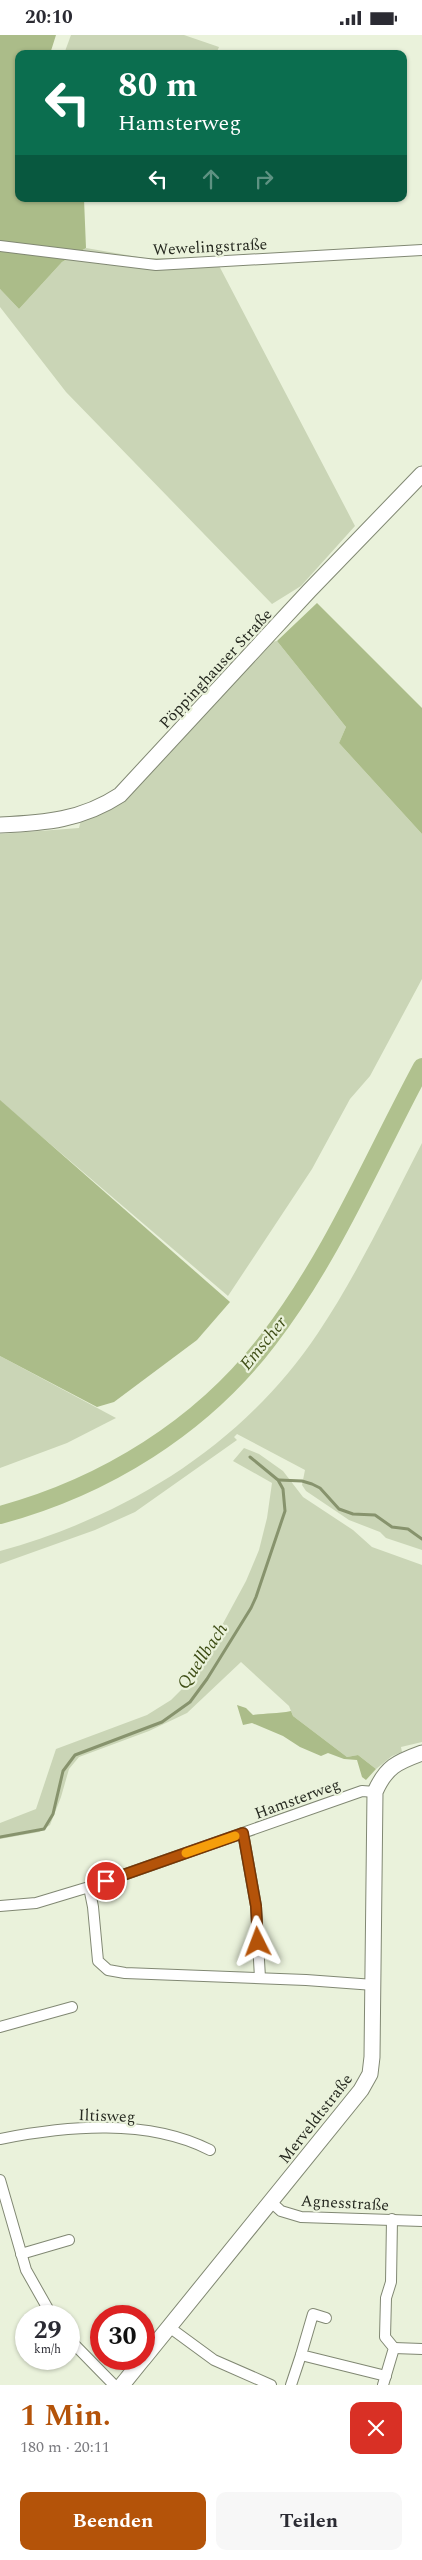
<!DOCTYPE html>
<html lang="de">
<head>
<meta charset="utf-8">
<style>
	body { margin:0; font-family:Spectral,serif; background:#f7f7f7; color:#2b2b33; height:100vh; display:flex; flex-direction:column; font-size:19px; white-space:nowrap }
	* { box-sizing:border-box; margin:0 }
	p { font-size:16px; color:#7c7c81 }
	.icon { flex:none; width:28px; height:28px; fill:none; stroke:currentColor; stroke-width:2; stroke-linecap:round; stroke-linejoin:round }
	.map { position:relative; height:2350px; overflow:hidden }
	.sheet { display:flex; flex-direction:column; background:#fff; flex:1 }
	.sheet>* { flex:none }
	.guide { position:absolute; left:15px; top:15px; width:392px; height:152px; border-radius:10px; box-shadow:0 1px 4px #0004; background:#0b6e4f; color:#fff; overflow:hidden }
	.speed { position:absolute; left:15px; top:2270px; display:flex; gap:10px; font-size:25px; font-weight:700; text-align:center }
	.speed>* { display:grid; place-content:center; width:65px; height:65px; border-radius:50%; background:#fff; box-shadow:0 1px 4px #0004; line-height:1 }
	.speed small { font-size:12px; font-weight:400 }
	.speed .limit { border:8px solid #d22; background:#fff; color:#111 }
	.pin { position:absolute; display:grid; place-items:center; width:42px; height:42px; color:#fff; margin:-21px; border:2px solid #fff; border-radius:50%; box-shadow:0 1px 5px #0007 }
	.me { position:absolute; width:55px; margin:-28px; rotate:357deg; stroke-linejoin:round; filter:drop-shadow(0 0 4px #0008) }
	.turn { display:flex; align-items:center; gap:18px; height:105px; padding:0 20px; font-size:22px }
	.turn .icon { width:65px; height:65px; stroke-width:2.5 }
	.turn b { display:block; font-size:35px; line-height:42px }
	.lanes { display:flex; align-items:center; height:48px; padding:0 20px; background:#0003; justify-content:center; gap:25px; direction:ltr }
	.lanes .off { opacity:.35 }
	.round { display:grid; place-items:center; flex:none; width:52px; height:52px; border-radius:10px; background:#f7f7f7 }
	.headline { display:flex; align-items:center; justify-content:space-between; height:85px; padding:0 20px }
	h1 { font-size:30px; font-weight:700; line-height:38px; color:#b45309 }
	.primary-button { display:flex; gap:10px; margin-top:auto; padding:10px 20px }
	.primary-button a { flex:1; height:58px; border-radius:10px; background:#b45309; color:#fff; font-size:20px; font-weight:700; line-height:58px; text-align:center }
	.primary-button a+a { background:#f7f7f7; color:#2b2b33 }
	.status { display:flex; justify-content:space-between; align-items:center; height:35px; padding:0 25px; background:#fff; direction:ltr }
	.status svg { height:14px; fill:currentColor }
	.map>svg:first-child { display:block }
	.green { fill:#cad5b6 }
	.forest { fill:#abbc89 }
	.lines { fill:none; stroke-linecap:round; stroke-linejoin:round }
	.stream { stroke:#87936d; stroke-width:3 }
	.river { stroke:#b0c18e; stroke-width:18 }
	.minor-casing { stroke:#818873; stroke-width:12 }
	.secondary-casing { stroke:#818873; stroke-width:17 }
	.minor { stroke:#fff; stroke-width:10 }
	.secondary { stroke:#fff; stroke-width:15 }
	.route-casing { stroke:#753606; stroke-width:12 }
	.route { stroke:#b45309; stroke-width:9 }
	.slow { stroke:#f59e0b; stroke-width:9 }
	.labels { text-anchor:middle; stroke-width:4.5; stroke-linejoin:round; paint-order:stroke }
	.street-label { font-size:16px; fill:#262920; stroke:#eaf2db }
	.water-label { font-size:18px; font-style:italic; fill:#3f4e16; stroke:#eaf2db }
</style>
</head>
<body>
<div class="status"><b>20:10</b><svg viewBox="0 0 49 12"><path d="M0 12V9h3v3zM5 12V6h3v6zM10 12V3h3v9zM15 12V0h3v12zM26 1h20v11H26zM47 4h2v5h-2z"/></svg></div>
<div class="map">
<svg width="422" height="2350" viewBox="0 0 422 2350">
	<rect width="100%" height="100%" fill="#eaf2db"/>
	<g class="green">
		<path d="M71,0H184L219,12L216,19H64Z"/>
		<path d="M86,213L144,223H215L355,491L301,551L272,569L66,357L0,272V254L19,274L62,227Z"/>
		<path d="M277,606L346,692L339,708L422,799V944L370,1041L350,1064L312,1134L228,1261L0,1066V799L79,793L81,785L89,783L271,607Z"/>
		<path d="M422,1108V1515L386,1503L380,1497L349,1485L306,1456L302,1450L305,1435L237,1399L234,1402L237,1405L135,1477L95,1495L0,1529V1516C128,1481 243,1410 318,1298C358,1238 389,1172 422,1108Z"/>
		<path d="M0,1321L116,1383L67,1408L0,1433Z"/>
		<path d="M244,1413L259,1419L283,1436L303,1462L353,1495L372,1512L422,1530V1707L401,1712L402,1717L392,1721L376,1734L358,1720L347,1722L293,1681L289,1671L241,1627L187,1678L149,1696L79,1722L69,1734L61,1762L50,1790L39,1797L0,1804V1788L36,1774L56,1714L147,1680L171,1665L183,1653L207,1618L246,1546L259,1515L267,1483L272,1448L233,1426Z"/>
	</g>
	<g class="forest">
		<path d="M0,0H56L50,19H19V115L16,123H19V164H84L86,213L62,227L19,274L0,254Z"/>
		<path d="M317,568L422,673V799L339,708L346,692L277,606Z"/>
		<path d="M0,1065L230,1267L197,1305L114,1367L97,1372L0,1321Z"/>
		<path d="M237,1670L246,1673L253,1680C266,1678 277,1679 291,1676L293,1681L347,1722L358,1720L376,1734L366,1745L362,1742L357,1725L344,1724L328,1718L321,1721L300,1712L283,1701L252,1688L243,1690Z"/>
	</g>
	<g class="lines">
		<g class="stream">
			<path d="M279,1445L302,1446L312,1449L320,1453L339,1474L353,1479L375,1480L392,1492L408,1494L422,1504"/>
			<path d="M0,1802L44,1794L53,1779L63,1736L75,1720L162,1687L190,1667L207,1644L251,1573L256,1562L285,1476L283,1454L278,1445L250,1422"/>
		</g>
		<path class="river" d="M0,1480C104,1452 202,1392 268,1305C332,1222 373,1123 422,1032"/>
		<defs>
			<g id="minor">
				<path d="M0,211L156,230L422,215"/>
				<path d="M243,1798L256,1871L260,1943"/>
				<path d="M89,1852L93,1872L98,1926L108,1935L125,1938L306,1945L374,1950"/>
				<path d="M0,1871L36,1868L89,1852L362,1756L375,1757"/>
				<path d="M0,1992L72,1972"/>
				<path d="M0,2104C67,2091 147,2083 210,2115"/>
				<path d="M0,2145L26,2235L52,2281"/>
				<path d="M271,2167L281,2176L301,2182L422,2186"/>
				<path d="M21,2219L69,2205"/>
				<path d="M326,2283L313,2279L301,2320L386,2341"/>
				<path d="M169,2292L214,2325L271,2350"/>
				<path d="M69,2304L114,2350"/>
				<path d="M394,2313L422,2314"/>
				<path d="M291,2350L301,2320"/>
				<path d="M383,2350L394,2313L385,2302L386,2263L391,2247L392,2184"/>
			</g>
			<g id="secondary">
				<path d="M0,790C45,788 82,785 120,760L309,556L422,439"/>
				<path d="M144,2323L361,2055L370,2039L372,2022L375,1757C386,1732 397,1727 422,1718"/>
				<path d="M122,2350L143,2324"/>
			</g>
		</defs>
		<use href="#minor" class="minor-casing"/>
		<use href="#secondary" class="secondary-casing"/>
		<use href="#minor" class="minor"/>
		<use href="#secondary" class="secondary"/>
	</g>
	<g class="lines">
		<defs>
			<path id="route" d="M106,1846L243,1798L256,1871L258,1907"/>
		</defs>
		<use href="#route" class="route-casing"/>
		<use href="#route" class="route"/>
		<path class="slow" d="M186,1818L235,1801"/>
	</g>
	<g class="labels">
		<g class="street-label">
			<text transform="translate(210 211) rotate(-3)" y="6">Wewelingstraße</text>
			<text transform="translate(215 633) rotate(-47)" y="6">Pöppinghauser Straße</text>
			<text transform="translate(297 1763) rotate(-20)" y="6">Hamsterweg</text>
			<text transform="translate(107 2080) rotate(2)" y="6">Iltisweg</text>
			<text transform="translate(315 2083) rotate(-52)" y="6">Merveldtstraße</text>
			<text transform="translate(345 2167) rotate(3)" y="6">Agnesstraße</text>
		</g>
		<g class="water-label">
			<text transform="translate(263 1308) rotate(-51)" y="6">Emscher</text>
			<text transform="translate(202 1621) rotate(-56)" y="6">Quellbach</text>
		</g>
	</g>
</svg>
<div class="speed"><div>29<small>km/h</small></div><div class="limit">30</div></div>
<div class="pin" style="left:106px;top:1846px;background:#d93025"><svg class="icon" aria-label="arrive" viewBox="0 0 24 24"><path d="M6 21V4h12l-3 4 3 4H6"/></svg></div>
<svg class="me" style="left:258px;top:1907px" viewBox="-20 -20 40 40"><path d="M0-17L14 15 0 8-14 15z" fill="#b45309" stroke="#fff" stroke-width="4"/></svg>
<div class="guide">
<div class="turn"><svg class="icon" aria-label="left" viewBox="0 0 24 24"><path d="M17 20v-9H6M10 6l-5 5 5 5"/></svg><div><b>80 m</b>Hamsterweg</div></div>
<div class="lanes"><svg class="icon" aria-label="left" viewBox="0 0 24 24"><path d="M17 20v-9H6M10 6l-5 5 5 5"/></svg><svg class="icon off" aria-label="ahead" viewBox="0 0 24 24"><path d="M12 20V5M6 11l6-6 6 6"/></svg><svg class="icon off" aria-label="right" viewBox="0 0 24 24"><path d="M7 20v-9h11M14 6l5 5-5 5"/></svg></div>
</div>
</div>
<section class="sheet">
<div class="headline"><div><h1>1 Min.</h1><p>180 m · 20:11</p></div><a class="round" style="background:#d93025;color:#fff"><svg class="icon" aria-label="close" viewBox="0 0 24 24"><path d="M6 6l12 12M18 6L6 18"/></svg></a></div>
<div class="primary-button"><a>Beenden</a><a>Teilen</a></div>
</section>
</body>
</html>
